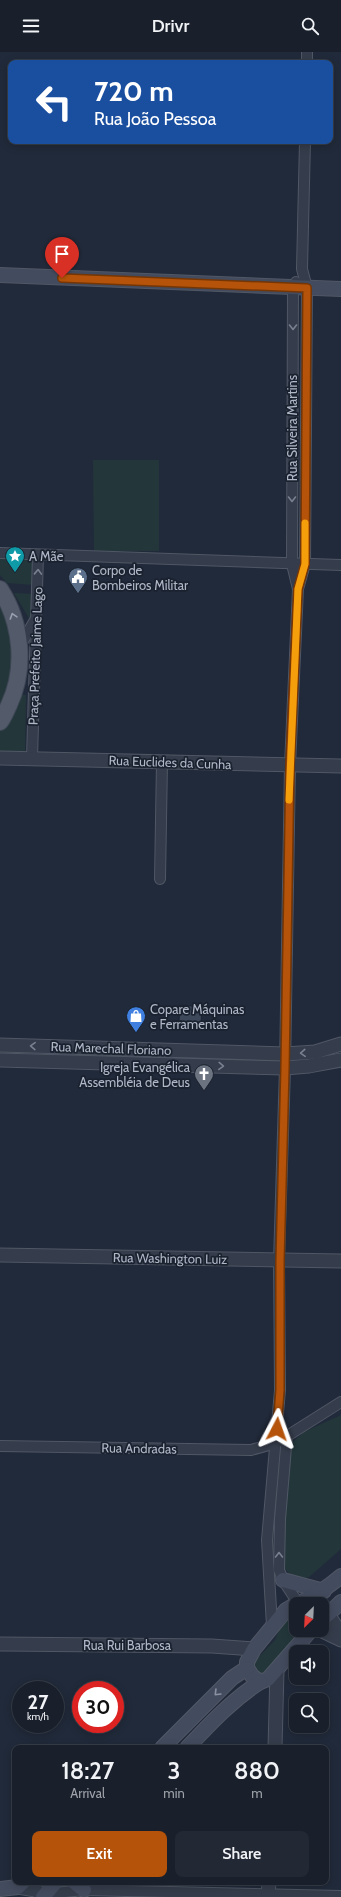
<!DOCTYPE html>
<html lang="en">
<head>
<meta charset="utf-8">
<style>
	body { margin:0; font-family:Cabin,sans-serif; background:#222834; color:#f1f3f6; height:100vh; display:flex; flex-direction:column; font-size:15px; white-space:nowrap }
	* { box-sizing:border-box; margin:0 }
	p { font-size:13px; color:#9fa3a9 }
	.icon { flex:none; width:22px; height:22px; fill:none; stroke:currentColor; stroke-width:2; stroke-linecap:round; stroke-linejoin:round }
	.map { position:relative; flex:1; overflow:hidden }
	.details { position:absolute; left:12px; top:1693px; width:317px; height:140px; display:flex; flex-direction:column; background:#19202c; border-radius:8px; box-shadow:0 2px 10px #0003,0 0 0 1px #373e48 }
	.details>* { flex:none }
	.hud { position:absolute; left:8px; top:8px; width:325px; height:84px; border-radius:8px; box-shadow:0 2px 10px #0003,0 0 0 1px #373e48; background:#1a4fa0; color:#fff; overflow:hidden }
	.needle { width:26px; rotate:204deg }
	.controls { position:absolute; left:289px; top:1545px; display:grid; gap:8px }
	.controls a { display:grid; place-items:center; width:40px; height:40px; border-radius:8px; background:#19202c; box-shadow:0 2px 10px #0003,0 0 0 1px #373e48; font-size:20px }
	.speed { position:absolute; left:12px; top:1629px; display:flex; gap:8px; font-size:20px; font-weight:700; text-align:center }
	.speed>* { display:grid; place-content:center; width:52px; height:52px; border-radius:50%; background:#19202c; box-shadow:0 2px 10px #0003,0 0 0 1px #373e48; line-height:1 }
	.speed small { font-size:10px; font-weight:400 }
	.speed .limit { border:6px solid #d22; background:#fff; color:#111 }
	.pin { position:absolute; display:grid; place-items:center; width:34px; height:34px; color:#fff; margin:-41px -17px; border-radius:50% 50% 50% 0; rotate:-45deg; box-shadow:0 0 4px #0007 }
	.pin .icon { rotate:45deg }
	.me { position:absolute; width:44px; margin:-22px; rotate:4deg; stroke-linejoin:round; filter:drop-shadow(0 0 3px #0008) }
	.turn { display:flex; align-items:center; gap:14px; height:84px; padding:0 20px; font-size:18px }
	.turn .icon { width:52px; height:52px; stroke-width:2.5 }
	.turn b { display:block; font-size:28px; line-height:34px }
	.eta { display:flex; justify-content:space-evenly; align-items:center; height:68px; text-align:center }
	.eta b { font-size:24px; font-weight:600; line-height:28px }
	.action { display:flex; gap:8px; margin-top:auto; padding:8px 20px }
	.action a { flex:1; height:46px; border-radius:8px; background:#b45309; color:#fff; font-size:16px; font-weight:600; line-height:46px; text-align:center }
	.action a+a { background:#222834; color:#f1f3f6 }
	header { display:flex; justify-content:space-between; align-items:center; height:52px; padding:0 20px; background:#19202c; font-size:18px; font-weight:600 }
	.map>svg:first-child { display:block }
	.green { fill:#23373b }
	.building { fill:#3d485a; stroke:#1c2431 }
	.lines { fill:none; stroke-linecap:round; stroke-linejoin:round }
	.minor-casing { stroke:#505765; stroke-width:12 }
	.tertiary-casing { stroke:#505765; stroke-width:15 }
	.secondary-casing { stroke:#505765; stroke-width:16 }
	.primary-casing { stroke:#3e4654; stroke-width:18 }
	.minor { stroke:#353c4b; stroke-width:10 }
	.tertiary { stroke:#353c4b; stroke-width:13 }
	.secondary { stroke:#434b5e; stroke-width:14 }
	.primary { stroke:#535b6b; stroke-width:16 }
	.oneway { stroke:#79808f }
	.oneway2 { stroke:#99a0b0 }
	.oneway3 { stroke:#8a91a2 }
	.route-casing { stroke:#753606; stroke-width:10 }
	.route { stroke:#b45309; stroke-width:7 }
	.slow { stroke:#f59e0b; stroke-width:7 }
	.labels { text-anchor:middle; stroke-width:3.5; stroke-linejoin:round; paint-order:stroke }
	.street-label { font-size:13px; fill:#b0b7c7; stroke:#1a222f }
	.poi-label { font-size:13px; fill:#b0b7c7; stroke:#1a222f; text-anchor:start }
</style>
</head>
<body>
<header><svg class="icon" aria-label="menu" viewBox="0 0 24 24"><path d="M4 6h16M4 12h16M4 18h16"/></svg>Drivr<svg class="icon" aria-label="search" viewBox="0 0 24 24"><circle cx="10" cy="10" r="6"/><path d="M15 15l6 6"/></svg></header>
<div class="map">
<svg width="341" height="1845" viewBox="0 0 341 1845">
	<rect width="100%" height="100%" fill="#212a3a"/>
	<g class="green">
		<path d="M93,408H159V499H94Z"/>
		<path d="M0,504L34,506V533L7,531L0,523Z"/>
		<path d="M14,541L34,542L30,568Z"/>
		<path d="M0,555C16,584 17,628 0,656Z"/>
		<path d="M19,643H26L25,704L0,703V677Z"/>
		<path d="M341,1363V1497L309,1525L296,1528L284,1516L282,1467L287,1395L304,1380Z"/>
		<path d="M296,1559V1578H301L263,1625L252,1612L275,1588L284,1566Z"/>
	</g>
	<path class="building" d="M180,953L202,955L201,972L179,970Z"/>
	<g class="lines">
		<defs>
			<g id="minor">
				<path d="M307,11V0"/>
				<path d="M296,230L293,236L292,512L298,537"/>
				<path d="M0,501L341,513"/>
				<path d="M20,594L35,568"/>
				<path d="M32,706L38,503"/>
				<path d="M160,827L162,710"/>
				<path d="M287,1383L280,1467L279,1518L283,1528L298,1551"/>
				<path d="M0,1394L251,1398L276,1391L341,1350"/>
				<path d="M272,1574L267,1488L280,1338L279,1209L285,1016L290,713L298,537L305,512L307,236L302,217L305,89"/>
				<path d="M45,1842L84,1838L341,1844"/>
			</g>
			<g id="tertiary">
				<path d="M0,706L341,714"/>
				<path d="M0,993L285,1002L315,1000L341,992"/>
				<path d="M0,1008L285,1016L309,1014L341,1008"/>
				<path d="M0,1203L341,1209"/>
				<path d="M328,1562L341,1582"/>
				<path d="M320,1578L341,1588"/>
				<path d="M0,1592L212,1594L254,1597"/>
				<path d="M275,1696L277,1618"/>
				<path d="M18,1835L35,1838L47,1845"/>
				<path d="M268,1845L269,1830"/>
			</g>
			<g id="secondary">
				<path d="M0,223L341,237"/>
				<path d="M283,1528L324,1539"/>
				<path d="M296,1552L286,1558L254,1597L247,1610V1616L252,1624L260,1630L268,1627L311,1578"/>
				<path d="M297,1552C314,1545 327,1536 341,1524"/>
				<path d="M322,1568L341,1550"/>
				<path d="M162,1696L232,1626L247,1616"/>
				<path d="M187,1696C210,1672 232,1648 260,1630"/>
				<path d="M74,1830L84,1838"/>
				<path d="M0,1837L18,1835L23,1830"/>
				<path d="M43,1845L56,1830"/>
			</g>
			<path id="primary" d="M0,537C22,571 26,617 9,653C6,659 4,665 0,670"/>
		</defs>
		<use href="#minor" class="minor-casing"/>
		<use href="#tertiary" class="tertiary-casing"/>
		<use href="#secondary" class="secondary-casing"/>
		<use href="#primary" class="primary-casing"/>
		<use href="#minor" class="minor"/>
		<use href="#tertiary" class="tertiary"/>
		<use href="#secondary" class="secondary"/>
		<use href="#primary" class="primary"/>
	</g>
	<defs><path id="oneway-chevron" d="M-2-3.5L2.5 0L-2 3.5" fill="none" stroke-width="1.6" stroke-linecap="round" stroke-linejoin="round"/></defs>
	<g class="oneway">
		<use href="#oneway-chevron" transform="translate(293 275) rotate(90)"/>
		<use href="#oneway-chevron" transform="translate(292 447) rotate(90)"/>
		<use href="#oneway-chevron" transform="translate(38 520) rotate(-88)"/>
		<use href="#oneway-chevron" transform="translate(33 994) rotate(-178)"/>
		<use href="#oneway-chevron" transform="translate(303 1001) rotate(177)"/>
		<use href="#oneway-chevron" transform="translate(221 1014) rotate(2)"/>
		<use href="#oneway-chevron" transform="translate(279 1503) rotate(-90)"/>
	</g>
	<use class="oneway2" href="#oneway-chevron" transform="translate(13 564) rotate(-108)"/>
	<use class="oneway3" href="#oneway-chevron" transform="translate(217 1641) rotate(135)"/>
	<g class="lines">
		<defs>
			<path id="route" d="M62,226L307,236L305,512L298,537L290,713L285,1016L280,1209V1338L277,1377"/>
		</defs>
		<use href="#route" class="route-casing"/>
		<use href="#route" class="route"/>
		<path class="slow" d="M289,748L298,537L305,512V471"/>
	</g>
	<defs>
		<symbol id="sight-pin" viewBox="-11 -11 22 30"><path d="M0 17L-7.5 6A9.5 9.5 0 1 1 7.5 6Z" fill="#0f9aa8" stroke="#1a222f"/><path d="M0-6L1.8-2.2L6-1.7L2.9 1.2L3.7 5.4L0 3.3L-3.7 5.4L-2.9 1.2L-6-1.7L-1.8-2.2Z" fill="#fff"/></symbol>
		<symbol id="civic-pin" viewBox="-11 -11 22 30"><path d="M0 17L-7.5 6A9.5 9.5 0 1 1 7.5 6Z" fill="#5c6f8a" stroke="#1a222f"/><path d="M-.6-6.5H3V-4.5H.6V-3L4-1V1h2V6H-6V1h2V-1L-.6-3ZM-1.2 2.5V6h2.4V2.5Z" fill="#fff"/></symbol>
		<symbol id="shop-pin" viewBox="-11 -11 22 30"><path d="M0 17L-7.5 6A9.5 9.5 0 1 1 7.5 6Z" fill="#3f7fe0" stroke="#1a222f"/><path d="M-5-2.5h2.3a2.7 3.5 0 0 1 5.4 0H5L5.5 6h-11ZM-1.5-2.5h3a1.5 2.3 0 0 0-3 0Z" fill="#fff"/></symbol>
		<symbol id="church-pin" viewBox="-11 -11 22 30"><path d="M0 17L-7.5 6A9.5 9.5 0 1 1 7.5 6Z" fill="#6b7280" stroke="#1a222f"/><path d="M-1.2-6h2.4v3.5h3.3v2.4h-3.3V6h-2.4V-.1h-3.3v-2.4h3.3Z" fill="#fff"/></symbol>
	</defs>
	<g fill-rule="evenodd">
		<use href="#sight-pin" x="4" y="493" width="22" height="30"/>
		<use href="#civic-pin" x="67" y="514" width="22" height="30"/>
		<use href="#shop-pin" x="125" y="953" width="22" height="30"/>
		<use href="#church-pin" x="193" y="1011" width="22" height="30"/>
	</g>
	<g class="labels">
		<g class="street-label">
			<text transform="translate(292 376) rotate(-90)" y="5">Rua Silveira Martins</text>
			<text transform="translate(35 604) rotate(-88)" y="5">Praça Prefeito Jaime Lago</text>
			<text transform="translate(170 710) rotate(2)" y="5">Rua Euclides da Cunha</text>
			<text transform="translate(111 996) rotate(2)" y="5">Rua Marechal Floriano</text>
			<text transform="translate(170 1206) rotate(1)" y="5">Rua Washington Luiz</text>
			<text transform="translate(139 1396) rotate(1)" y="5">Rua Andradas</text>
			<text x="127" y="1598">Rua Rui Barbosa</text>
		</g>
		<g class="poi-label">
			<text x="29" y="509">A Mãe</text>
			<text x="92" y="523">Corpo de<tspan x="92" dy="15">Bombeiros Militar</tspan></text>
			<text x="150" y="962">Copare Máquinas<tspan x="150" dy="15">e Ferramentas</tspan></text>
			<text x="190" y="1020" text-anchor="end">Igreja Evangélica<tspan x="190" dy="15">Assembléia de Deus</tspan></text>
		</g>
	</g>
</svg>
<div class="controls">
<a><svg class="needle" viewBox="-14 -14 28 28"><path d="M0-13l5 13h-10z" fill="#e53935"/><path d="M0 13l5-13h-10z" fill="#9fa3a9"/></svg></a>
<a><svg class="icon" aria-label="sound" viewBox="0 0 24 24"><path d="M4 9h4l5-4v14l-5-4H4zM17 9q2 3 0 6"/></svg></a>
<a><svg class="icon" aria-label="search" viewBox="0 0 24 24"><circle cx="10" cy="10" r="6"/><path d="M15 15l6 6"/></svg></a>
</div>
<div class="speed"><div>27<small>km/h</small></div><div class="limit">30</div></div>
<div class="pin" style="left:62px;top:226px;background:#d93025"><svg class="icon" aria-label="arrive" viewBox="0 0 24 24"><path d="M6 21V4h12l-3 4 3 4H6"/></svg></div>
<svg class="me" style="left:277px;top:1377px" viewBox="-20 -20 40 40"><path d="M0-17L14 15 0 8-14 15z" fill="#b45309" stroke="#fff" stroke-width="4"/></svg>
<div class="hud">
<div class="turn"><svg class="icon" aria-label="left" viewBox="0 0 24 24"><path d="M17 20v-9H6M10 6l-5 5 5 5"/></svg><div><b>720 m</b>Rua João Pessoa</div></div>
</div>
<section class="details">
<div class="eta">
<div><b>18:27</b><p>Arrival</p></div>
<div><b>3</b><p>min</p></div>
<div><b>880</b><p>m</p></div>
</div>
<div class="action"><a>Exit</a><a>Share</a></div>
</section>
</div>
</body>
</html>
